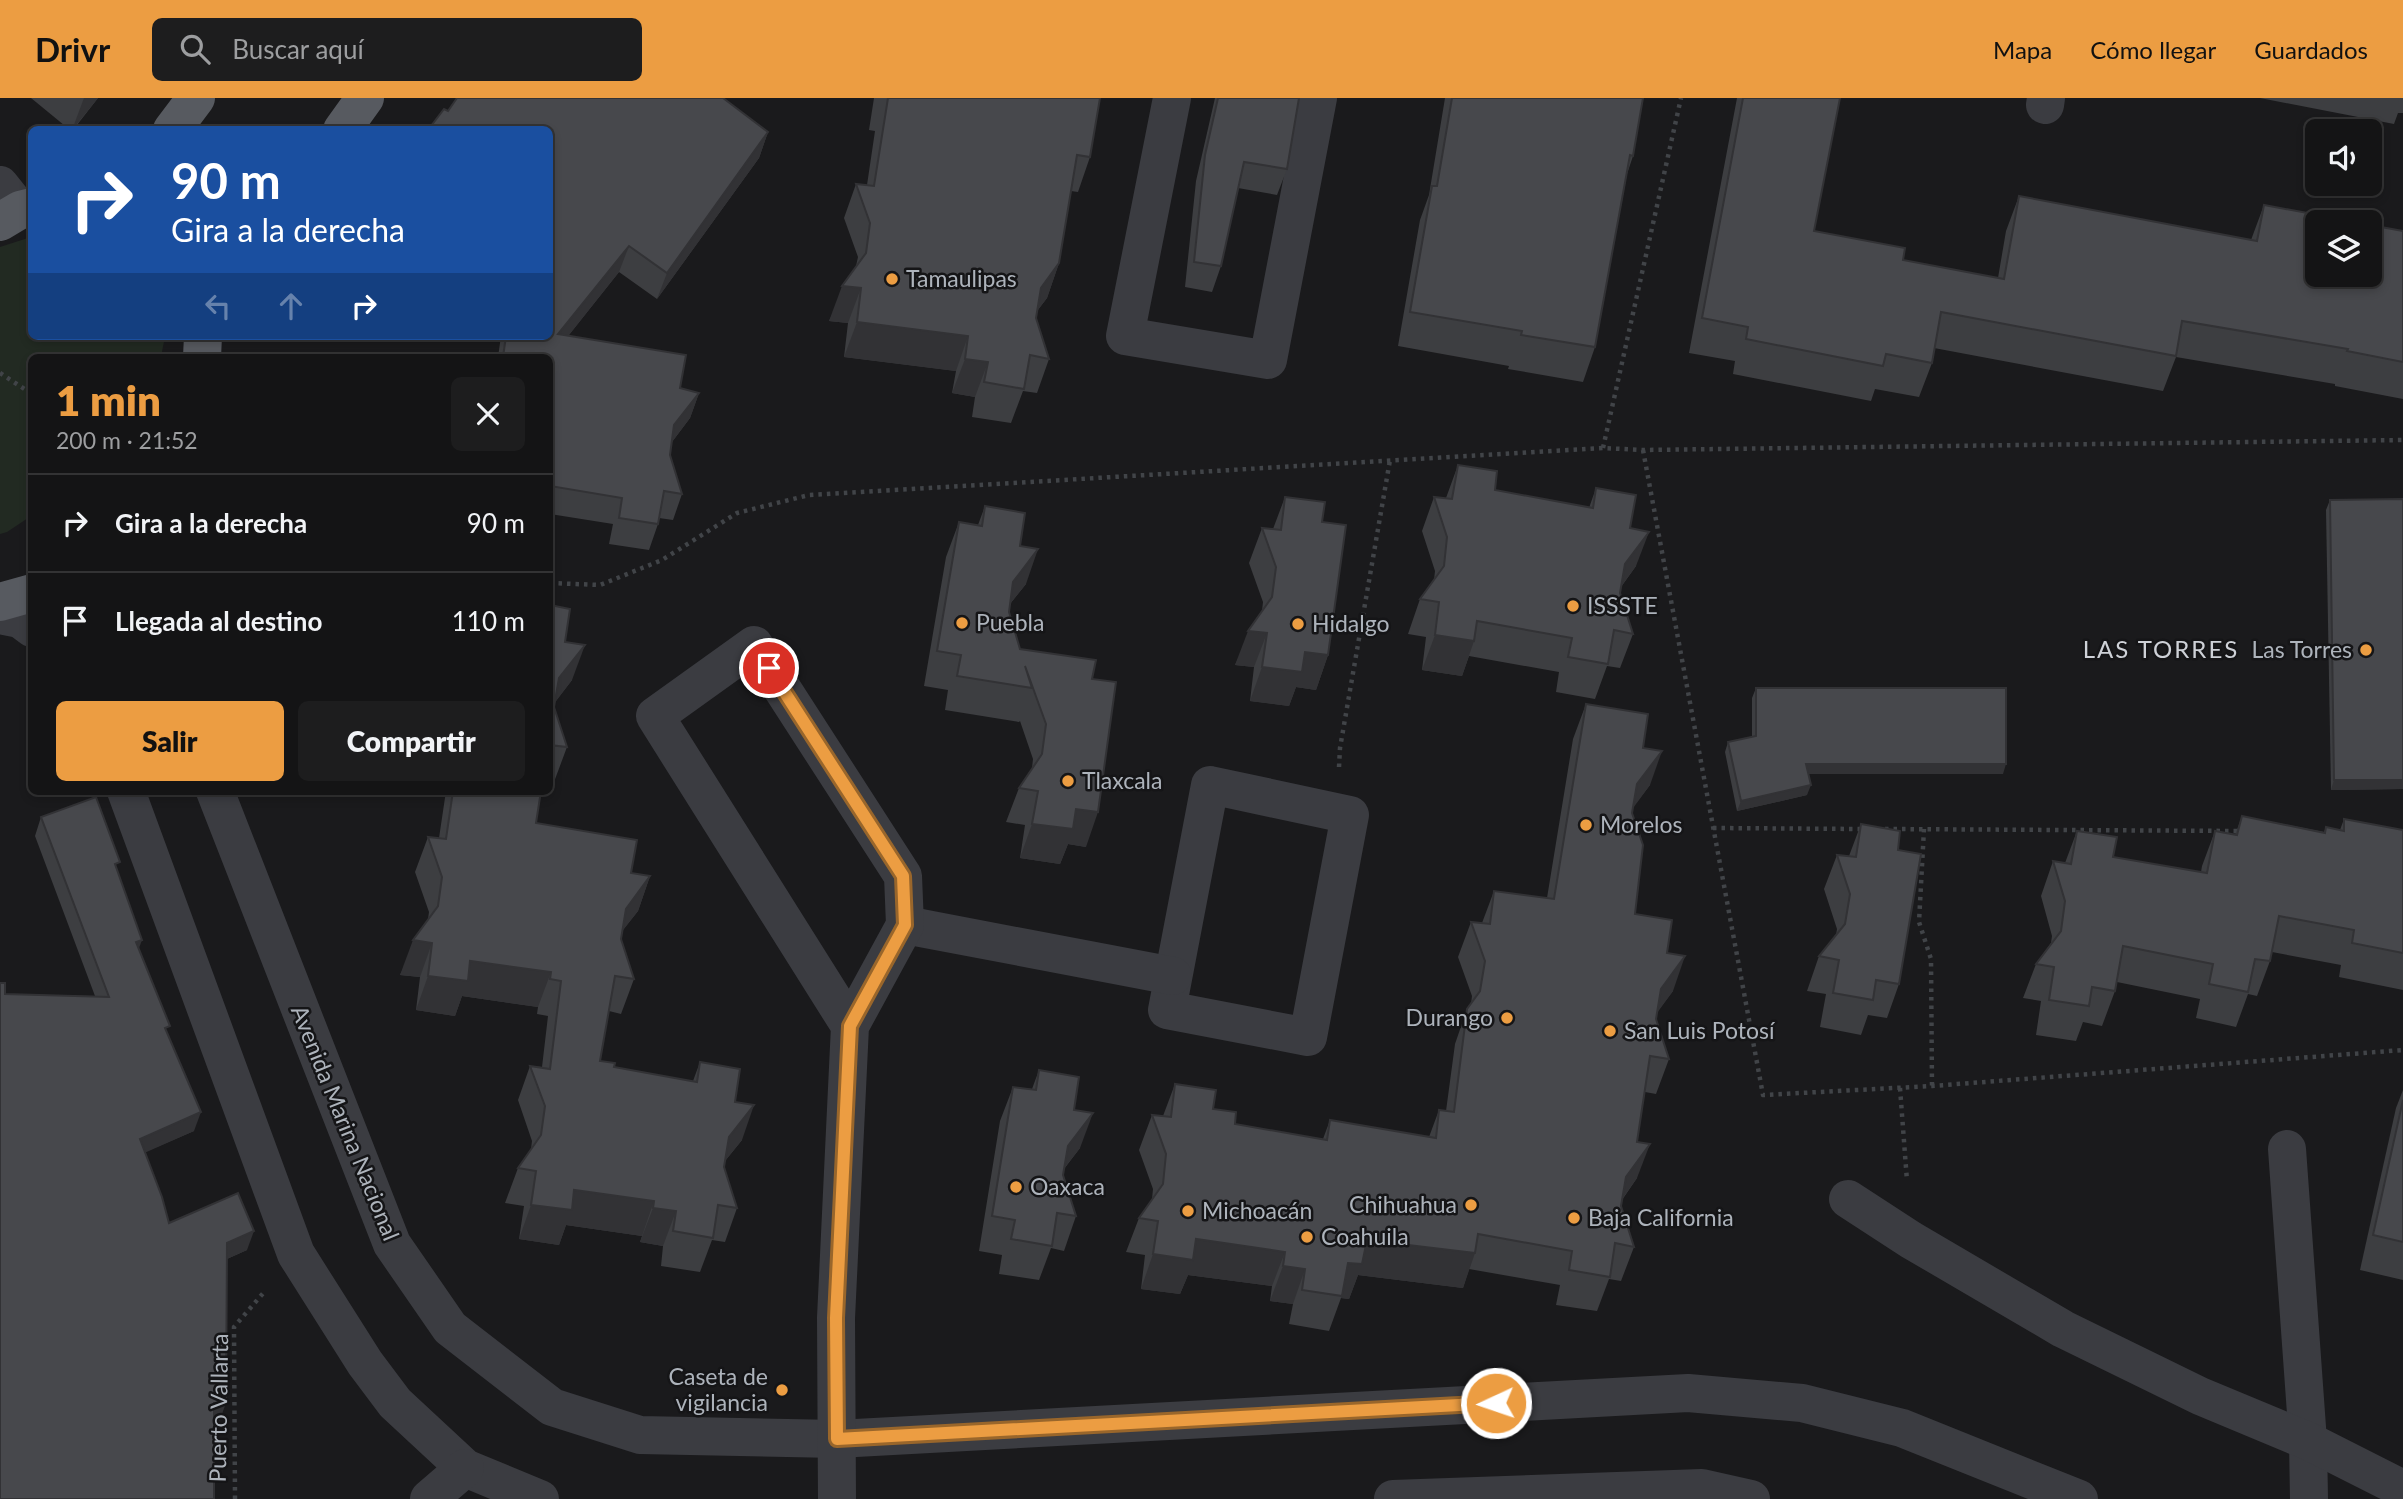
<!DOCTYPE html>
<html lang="es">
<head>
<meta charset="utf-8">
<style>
	body { margin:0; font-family:Lato,sans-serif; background:#1d1d1e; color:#f1f3f6; height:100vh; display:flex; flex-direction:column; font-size:26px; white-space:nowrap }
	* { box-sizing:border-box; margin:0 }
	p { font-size:23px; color:#9d9ea0 }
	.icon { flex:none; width:38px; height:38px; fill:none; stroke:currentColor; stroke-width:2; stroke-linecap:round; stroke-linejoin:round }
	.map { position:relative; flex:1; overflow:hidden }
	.side { position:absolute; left:28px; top:256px; width:525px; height:441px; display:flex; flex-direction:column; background:#141415; border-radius:10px; box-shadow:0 4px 10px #0003,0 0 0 2px #333334 }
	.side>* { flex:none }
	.hud { position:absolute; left:28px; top:28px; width:525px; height:214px; border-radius:10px; box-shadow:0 4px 10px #0003,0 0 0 2px #333334; background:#1a4fa0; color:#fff; overflow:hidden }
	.tools { position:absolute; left:2305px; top:21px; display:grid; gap:14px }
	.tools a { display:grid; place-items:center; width:77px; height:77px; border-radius:10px; background:#141415; box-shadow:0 4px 10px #0003,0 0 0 2px #333334; font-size:35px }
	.pin { position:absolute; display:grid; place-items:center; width:60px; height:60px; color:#fff; margin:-30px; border:4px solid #fff; border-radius:50%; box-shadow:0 2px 7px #0007 }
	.me { position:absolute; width:77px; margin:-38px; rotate:267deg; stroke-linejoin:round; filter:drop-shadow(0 0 5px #0008) }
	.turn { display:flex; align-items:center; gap:24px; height:147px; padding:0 28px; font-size:32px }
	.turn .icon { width:91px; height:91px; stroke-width:2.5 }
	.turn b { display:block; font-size:49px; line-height:60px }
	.lanes { display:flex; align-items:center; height:66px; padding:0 28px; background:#0003; justify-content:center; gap:35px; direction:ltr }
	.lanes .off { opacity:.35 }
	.round { display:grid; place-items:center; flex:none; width:74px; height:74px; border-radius:10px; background:#1d1d1e }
	.summary { display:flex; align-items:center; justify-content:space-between; height:119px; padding:0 28px }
	h1 { font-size:42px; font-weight:800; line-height:52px; color:#ec9d42 }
	.primary-button { display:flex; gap:14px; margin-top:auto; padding:14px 28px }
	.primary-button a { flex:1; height:80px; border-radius:10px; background:#ec9d42; color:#111; font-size:28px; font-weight:800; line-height:80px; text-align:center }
	.primary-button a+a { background:#1d1d1e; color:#f1f3f6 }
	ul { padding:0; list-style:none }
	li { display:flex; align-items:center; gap:21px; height:98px; padding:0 28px; border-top:2px solid #333334 }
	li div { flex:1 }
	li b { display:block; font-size:26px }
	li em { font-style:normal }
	header { display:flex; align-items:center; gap:42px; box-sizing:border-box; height:98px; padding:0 35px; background:#ec9d42; color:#111 }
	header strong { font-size:33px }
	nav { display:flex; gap:38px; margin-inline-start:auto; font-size:24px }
	.search { width:490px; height:63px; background:#1d1d1e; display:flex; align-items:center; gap:18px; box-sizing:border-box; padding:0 24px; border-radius:10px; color:#9d9ea0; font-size:26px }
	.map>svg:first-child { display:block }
	.green { fill:#222a22 }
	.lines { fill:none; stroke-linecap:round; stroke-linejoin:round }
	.path { stroke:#414448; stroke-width:4.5; stroke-dasharray:3.5 5; stroke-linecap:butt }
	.minor { stroke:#3b3c41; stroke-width:38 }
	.major { stroke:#575a60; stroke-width:38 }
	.wall { fill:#3d3e41 }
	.shaded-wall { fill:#323235 }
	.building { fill:#47484c; stroke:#323235; stroke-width:2 }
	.route-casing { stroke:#99662b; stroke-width:18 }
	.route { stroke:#ec9d42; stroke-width:12 }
	.poi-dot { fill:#ec9d42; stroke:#151517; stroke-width:2.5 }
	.labels { text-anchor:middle; stroke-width:5; stroke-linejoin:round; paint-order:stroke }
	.poi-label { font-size:23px; fill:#adb3bb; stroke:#151517; text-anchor:start }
	.street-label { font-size:23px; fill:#adb3bb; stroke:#151517 }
	.neighbourhood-label { font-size:24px; letter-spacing:2px; fill:#ced1d7; stroke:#151517 }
</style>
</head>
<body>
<header>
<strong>Drivr</strong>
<div class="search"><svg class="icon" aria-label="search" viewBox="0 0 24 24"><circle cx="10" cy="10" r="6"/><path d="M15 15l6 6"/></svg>Buscar aquí</div>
<nav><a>Mapa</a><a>Cómo llegar</a><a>Guardados</a></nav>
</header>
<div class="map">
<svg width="2403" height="1401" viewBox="0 0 2403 1401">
	<rect width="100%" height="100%" fill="#1a1a1c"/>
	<path class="green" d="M31,139L32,238H165L161,259H32L31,418L7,434L0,436V149Z"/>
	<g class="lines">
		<g class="path">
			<path d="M0,275L32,296"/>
			<path d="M1603,350L1681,0"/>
			<path d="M1643,352L1763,997L1932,988L2403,952"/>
			<path d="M550,485L600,487L662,462L737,415L809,397L1603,350L1643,352L2403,342"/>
			<path d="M1339,669L1340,650L1390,362"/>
			<path d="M1713,730L1862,731"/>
			<path d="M1885,731L2240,733"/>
			<path d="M1924,731L1919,824L1931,861L1932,988"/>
			<path d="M1900,990L1907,1083"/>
			<path d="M235,1401L234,1229L265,1193"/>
		</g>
		<g class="minor">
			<path d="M1172,0L1125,238L1268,262L1318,0"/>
			<path d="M2045,7L2046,0"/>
			<path d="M0,87L20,112"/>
			<path d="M0,517L20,521L32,530"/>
			<path d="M1210,687L1350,717L1308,939L1167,912Z"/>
			<path d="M126,693L296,1156L365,1265L395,1305L465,1370L540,1401"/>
			<path d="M215,693L392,1146L450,1230L552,1309L640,1337L837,1341L1688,1295L1802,1305L1902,1330L2079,1401"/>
			<path d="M905,827L1173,878"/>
			<path d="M2287,1051L2308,1343L2309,1401"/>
			<path d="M1848,1101L1911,1142L2063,1231L2200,1298L2308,1343L2403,1391"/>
			<path d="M429,1401L465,1370"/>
			<path d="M837,1401L836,1220L850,928L905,827L903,778L754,547L655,618L850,928"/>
			<path d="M1393,1401L1702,1390L1751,1401"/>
		</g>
		<g class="major">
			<path d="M172,32L196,0"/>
			<path d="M342,32L365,0"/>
			<path d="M0,124L20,112L32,109"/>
			<path d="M202,259L203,238"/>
			<path d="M0,504L32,495"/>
		</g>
	</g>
	<g class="wall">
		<path d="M31,0H98L73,32H70Z"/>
		<path d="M457,0H724V1L768,34L759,60L657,201L619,174L568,238L680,290L699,295L690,320L672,344L670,357L682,396L673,422L659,420L658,426L649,452L609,446L613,426L550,416V259H498L501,238H550L448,13Z"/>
		<path d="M874,0H1100L1090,59L1078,94L1071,93L1059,165L1047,200L1037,213L1036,220L1049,261L1037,295L1023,293L1011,325L972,319L975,299L952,295L956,273L844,259L848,225L829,223L856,168L858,159L844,120L856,86L867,87L875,33L869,32Z"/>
		<path d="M1215,0H1299L1287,71L1277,97L1238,90L1221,168L1212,194L1185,189L1196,83Z"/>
		<path d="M1445,0H1643L1633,58L1627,76L1595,249L1583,284L1508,271L1509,268L1398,248L1420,122L1429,97Z"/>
		<path d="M1737,0H1840L1814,133L1903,162L1998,180L2006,133L2019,98L2251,142L2264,107L2403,133V301L2335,288V286L2176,259L2163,293L1934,250L1932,265L1919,299L1875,291L1871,303L1733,276L1735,263L1689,255Z"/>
		<path d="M2260,0H2403V15H2398L2394,26Z"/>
		<path d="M1458,367L1495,392L1589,410L1596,390L1630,430L1636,468L1621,489L1620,495L1633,536L1620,570L1607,568L1595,601L1556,594L1559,574L1469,558L1462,578L1422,572L1426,539L1408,536L1420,501L1434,482L1435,473L1422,433L1434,399L1446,400Z"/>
		<path d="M1285,399L1322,424L1328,557L1316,592L1296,589L1289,608L1250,603L1254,569L1235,567L1262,513L1263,504L1249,465L1262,430L1273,431Z"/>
		<path d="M2403,401V691L2331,692L2326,412L2330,402Z"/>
		<path d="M985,408L1020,448L1026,486L1010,506L1009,514L1020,551L1092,581L1086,749L1068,746L1060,766L1020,760L1025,727L1006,724L1019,690L1032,670L1033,661L1020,623L1019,624L945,612L948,592L924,588L946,459L959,424L978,427Z"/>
		<path d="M550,507L565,544L572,582L555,604L554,609L567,649L554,684L550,683Z"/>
		<path d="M1756,590L2003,676H1809L1807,697L1737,713L1725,654L1728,644L1752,639V600Z"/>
		<path d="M1586,606L1643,650L1650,687L1633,709L1632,715L1635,816L1667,855L1673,893L1657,914L1656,921L1669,961L1656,996L1645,994L1637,1044V1080L1622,1102L1621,1108L1634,1149L1621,1183L1609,1181L1597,1213L1556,1207L1560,1187L1469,1171L1463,1190L1358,1177L1349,1201L1341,1200L1329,1233L1289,1226L1293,1206L1270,1203L1272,1188L1188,1177L1180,1196L1141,1191L1145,1157L1126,1154L1139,1120L1152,1101L1153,1091L1139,1052L1152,1017L1163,1018L1175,986L1235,1026L1323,1041L1330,1022L1429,1039L1439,1012L1446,1013L1455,946L1467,911L1471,906L1472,898L1458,859L1471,824L1482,825L1494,793L1547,800L1573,641Z"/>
		<path d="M442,693H541L536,725L631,775L650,778L638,813L622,833L621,841L634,881L621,916L609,913L600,963L614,969L693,983L700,964L735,1004L742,1042L725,1063L724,1069L737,1110L725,1144L712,1142L700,1174L661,1168L663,1148L640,1144L642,1138L566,1127L559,1147L519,1141L524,1108L505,1105L518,1070L531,1051L532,1043L518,1002L530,968L542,969L548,918L537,916L538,909L462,898L455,918L416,912L420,879L400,877L428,821L429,814L415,774L428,739L439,740L446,693Z"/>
		<path d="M2242,718L2324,734L2326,729L2340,732L2344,721L2403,732V892L2339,879L2341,867L2272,854L2270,863L2257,898L2248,896L2236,929L2196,920L2200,901L2117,884L2115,893L2102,928L2083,924L2076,943L2036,937L2041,903L2023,900L2036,866L2051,845L2052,838L2041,798L2053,763L2065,765L2077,733L2113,759L2201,774L2202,768L2215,733L2235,737Z"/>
		<path d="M41,719L117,773L139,851L167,936L194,1033L145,1054L169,1125L247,1152L227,1161L219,1324L5,896L95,898L35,738Z"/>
		<path d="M1861,726L1898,752L1899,886L1887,920L1868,917L1861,937L1820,929L1826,896L1807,893L1819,858L1836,837L1837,831L1824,791L1837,757L1849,758Z"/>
		<path d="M1039,972L1074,1012L1080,1050L1064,1071L1063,1077L1076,1118L1064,1153L1051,1150L1039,1182L999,1176L1002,1157L979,1153L1000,1023L1013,989L1032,991Z"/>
		<path d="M2403,992V1182L2360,1172L2396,1010Z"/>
	</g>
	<g class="shaded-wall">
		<path d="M84,0H98L72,32Z"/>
		<path d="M768,34L759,60L657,201L667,175Z"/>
		<path d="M629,148L619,174L550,261L558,236Z"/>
		<path d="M1059,165L1047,200L1028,225L1041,190Z"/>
		<path d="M842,188L861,190L848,225L829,223Z"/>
		<path d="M857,224L968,238L956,273L844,259Z"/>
		<path d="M965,261L988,264L975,299L952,295Z"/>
		<path d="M699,295L690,320L665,353L674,327Z"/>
		<path d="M1649,434L1636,468L1612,501L1625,466Z"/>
		<path d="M1038,451L1026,486L1000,518L1013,484Z"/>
		<path d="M1248,533L1267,535L1254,569L1235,567Z"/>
		<path d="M1435,537L1474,543L1462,578L1422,572Z"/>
		<path d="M585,547L572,582L550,611L559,580Z"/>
		<path d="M1305,554L1328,557L1316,592L1296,589L1289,608L1250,603L1262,569Z"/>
		<path d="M1662,653L1650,687L1625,721L1637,686Z"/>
		<path d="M1806,666H2006L2003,676H1803Z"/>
		<path d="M2334,682H2403V691L2331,692Z"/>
		<path d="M1811,687L1807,697L1737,713L1741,703Z"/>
		<path d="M1076,711L1098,714L1086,749L1068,746L1060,766L1020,760L1032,726Z"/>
		<path d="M650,778L638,813L613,845L626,811Z"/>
		<path d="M142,842L135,861L136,844Z"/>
		<path d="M413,842L432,845L420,879L400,877Z"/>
		<path d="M1685,858L1673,893L1649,926L1661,891Z"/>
		<path d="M470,863L551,874L538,909L462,898L455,918L416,912L428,878Z"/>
		<path d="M754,1007L742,1042L716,1074L729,1039Z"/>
		<path d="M201,1014L194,1033L133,1060L140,1041Z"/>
		<path d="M1093,1015L1080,1050L1055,1082L1068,1048Z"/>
		<path d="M1650,1046L1637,1080L1613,1114L1626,1079Z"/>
		<path d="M574,1092L654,1103L642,1138L566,1127L559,1147L519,1141L531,1107Z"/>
		<path d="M653,1110L676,1113L663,1148L640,1144Z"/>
		<path d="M254,1133L247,1152L220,1164L227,1145Z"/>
		<path d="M1196,1141L1285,1154L1272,1188L1188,1177L1180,1196L1141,1191L1153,1156Z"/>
		<path d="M1367,1142L1475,1155L1463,1190L1358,1177L1349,1201L1341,1200L1348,1165Z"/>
		<path d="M1283,1168L1305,1171L1293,1206L1270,1203Z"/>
		<path d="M214,1305H226L219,1324H207Z"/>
	</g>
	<g class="building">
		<path d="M457,0H723L768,34L667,175L629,148L558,236L686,257L680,290L699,295L674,327L670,357L682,396L664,393L658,426L619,420L622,400L550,388V259H503L506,238H550V32H428L444,11L448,13Z"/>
		<path d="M888,0H1100L1090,59L1077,57L1059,165L1041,190L1036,220L1049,261L1030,257L1024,291L984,284L988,264L965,261L968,238L857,224L861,190L842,188L866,155L870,125L856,86L874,88Z"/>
		<path d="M1218,0H1299L1287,71L1244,64L1221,168L1194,164L1205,57Z"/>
		<path d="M1452,0H1643L1633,58L1630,57L1595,249L1521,237L1522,233L1410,214L1432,88H1437Z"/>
		<path d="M1743,0H1840L1814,133L1905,150L1903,162L2004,181L2019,98L2257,143L2264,107L2356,124H2317V177H2370V127L2403,133V264L2347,253L2348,251L2182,223L2176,258L1941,214L1932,265L1886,256L1883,268L1746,241L1748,229L1702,220Z"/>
		<path d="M1458,367L1497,373L1495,392L1593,410L1596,390L1636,397L1630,430L1649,434L1625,466L1620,495L1633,536L1614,532L1608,566L1568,559L1572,540L1477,523L1474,543L1435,537L1439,504L1420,501L1444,468L1447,439L1434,399L1452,401Z"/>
		<path d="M1285,399L1325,404L1322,424L1346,427L1328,557L1305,554L1302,574L1262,569L1267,535L1248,533L1272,499L1276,469L1262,430L1281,432Z"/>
		<path d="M2403,401V682H2334L2330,402Z"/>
		<path d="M985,408L1025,415L1020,448L1038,451L1013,484L1009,514L1020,551L1096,562L1092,581L1116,584L1098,714L1076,711L1073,731L1032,726L1038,693L1019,690L1042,656L1046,626L1025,568L1032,590L957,578L961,557L937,553L959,424L982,428Z"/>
		<path d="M550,507L570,511L565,544L585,547L559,580L554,609L567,649L550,647Z"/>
		<path d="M1756,590H2006V666H1806L1811,687L1741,703L1728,644L1756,638Z"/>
		<path d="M1586,606L1648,616L1643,650L1662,653L1637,686L1632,715L1643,747L1635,816L1672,822L1667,855L1685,858L1661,891L1656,921L1669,961L1650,958L1637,1044L1650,1046L1626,1079L1621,1108L1634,1149L1615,1145L1610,1179L1569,1172L1572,1153L1478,1136L1475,1155L1367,1142L1362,1166L1348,1165L1342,1198L1302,1192L1305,1171L1283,1168L1285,1154L1196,1141L1193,1162L1153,1156L1158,1123L1139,1120L1163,1086L1166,1056L1152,1017L1171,1019L1175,986L1216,992L1213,1011L1236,1014L1235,1026L1327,1042L1330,1022L1436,1040L1439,1012L1454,1014L1467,911L1480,893L1485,863L1471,824L1490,826L1494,793L1554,801Z"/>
		<path d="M453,693H541L536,725L637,742L631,775L650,778L626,811L621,841L634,881L615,878L600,963L615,965L614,969L697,984L700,964L740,971L735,1004L754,1007L729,1039L724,1069L737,1110L718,1107L713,1140L673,1133L676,1113L653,1110L654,1103L574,1092L572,1112L531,1107L536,1073L518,1070L541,1037L545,1008L530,968L550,971L561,883L550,881L551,874L470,863L468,883L428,878L432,845L413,842L438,808L442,779L428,739L446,741Z"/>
		<path d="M96,699L120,764L115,766L142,842L136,844L170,928L165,930L201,1014L140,1041L162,1099L169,1125L238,1095L254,1133L227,1145L226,1305H214V1401H0V885H5V896L109,899L41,719Z"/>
		<path d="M2242,718L2325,735L2326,729L2344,733V721L2403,732V855L2352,845L2354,832L2279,818L2270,863L2255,861L2248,894L2209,886L2213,866L2123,848L2115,893L2092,889L2089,908L2049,902L2054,869L2036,866L2061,833L2065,803L2053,763L2071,766L2077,733L2117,739L2113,759L2207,775L2215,733L2237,737Z"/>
		<path d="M1861,726L1900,733L1898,752L1921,756L1899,886L1876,882L1873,902L1833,895L1839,862L1819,858L1845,826L1850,796L1837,757L1856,759Z"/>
		<path d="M1039,972L1079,979L1074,1012L1093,1015L1068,1048L1063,1077L1076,1118L1057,1115L1052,1148L1011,1141L1015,1122L992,1118L1013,989L1036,992Z"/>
		<path d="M2403,1002V1144L2373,1137Z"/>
	</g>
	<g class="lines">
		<defs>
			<path id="route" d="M769,570L903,778L905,827L850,928L836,1220L837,1341L1496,1305"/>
		</defs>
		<use href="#route" class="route-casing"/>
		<use href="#route" class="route"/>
	</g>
	<g class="poi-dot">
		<circle cx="892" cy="181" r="7"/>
		<circle cx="1573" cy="508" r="7"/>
		<circle cx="962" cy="525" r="7"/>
		<circle cx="1298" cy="526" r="7"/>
		<circle cx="2366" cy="552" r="7"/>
		<circle cx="1068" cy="683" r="7"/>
		<circle cx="1586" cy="727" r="7"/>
		<circle cx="1507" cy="920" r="7"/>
		<circle cx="1610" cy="933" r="7"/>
		<circle cx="1016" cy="1089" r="7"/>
		<circle cx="1471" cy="1107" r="7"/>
		<circle cx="1188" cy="1113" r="7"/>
		<circle cx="1574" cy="1120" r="7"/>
		<circle cx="1307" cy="1139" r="7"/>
		<circle cx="782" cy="1292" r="7"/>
	</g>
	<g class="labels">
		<g class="poi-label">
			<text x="906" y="189">Tamaulipas</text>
			<text x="1587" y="516">ISSSTE</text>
			<text x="976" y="533">Puebla</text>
			<text x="1312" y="534">Hidalgo</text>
			<text x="2352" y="560" text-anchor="end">Las Torres</text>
			<text x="1082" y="691">Tlaxcala</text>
			<text x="1600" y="735">Morelos</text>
			<text x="1493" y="928" text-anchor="end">Durango</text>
			<text x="1624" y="941">San Luis Potosí</text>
			<text x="1030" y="1097">Oaxaca</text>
			<text x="1457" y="1115" text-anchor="end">Chihuahua</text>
			<text x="1202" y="1121">Michoacán</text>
			<text x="1588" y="1128">Baja California</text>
			<text x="1321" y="1147">Coahuila</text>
			<text x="768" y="1287" text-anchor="end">Caseta de<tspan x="768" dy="26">vigilancia</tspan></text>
		</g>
		<g class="street-label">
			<text transform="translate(345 1025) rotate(68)" y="8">Avenida Marina Nacional</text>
			<text transform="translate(219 1310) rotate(-89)" y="8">Puerto Vallarta</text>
		</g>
		<g class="neighbourhood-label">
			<text x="2161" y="560">LAS TORRES</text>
		</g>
	</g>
</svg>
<div class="tools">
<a><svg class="icon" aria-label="sound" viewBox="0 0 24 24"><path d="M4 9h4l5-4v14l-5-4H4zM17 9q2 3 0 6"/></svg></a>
<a><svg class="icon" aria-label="layers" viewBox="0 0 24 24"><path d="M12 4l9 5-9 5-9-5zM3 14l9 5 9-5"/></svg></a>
</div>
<div class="pin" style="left:769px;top:570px;background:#d93025"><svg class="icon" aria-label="arrive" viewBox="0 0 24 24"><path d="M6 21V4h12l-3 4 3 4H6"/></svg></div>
<svg class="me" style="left:1496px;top:1305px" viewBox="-20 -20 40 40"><circle r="17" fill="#ec9d42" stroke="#fff" stroke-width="3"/><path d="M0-11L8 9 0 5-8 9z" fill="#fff"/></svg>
<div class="hud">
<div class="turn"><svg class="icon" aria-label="right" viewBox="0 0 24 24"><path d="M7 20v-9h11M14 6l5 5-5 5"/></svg><div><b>90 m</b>Gira a la derecha</div></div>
<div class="lanes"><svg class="icon off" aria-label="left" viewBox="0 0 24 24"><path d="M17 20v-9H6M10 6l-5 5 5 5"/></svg><svg class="icon off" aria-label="ahead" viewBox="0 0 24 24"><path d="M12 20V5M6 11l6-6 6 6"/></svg><svg class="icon" aria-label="right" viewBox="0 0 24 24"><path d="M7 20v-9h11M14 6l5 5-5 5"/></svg></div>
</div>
<section class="side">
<div class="summary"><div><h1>1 min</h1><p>200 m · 21:52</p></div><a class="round"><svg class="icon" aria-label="close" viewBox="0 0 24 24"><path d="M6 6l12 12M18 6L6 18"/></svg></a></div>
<ul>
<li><svg class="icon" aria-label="right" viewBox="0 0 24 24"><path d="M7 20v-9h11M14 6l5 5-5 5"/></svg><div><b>Gira a la derecha</b></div><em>90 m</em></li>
<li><svg class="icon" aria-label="arrive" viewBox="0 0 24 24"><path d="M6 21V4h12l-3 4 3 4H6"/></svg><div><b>Llegada al destino</b></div><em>110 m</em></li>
</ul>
<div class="primary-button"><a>Salir</a><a>Compartir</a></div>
</section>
</div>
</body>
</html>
